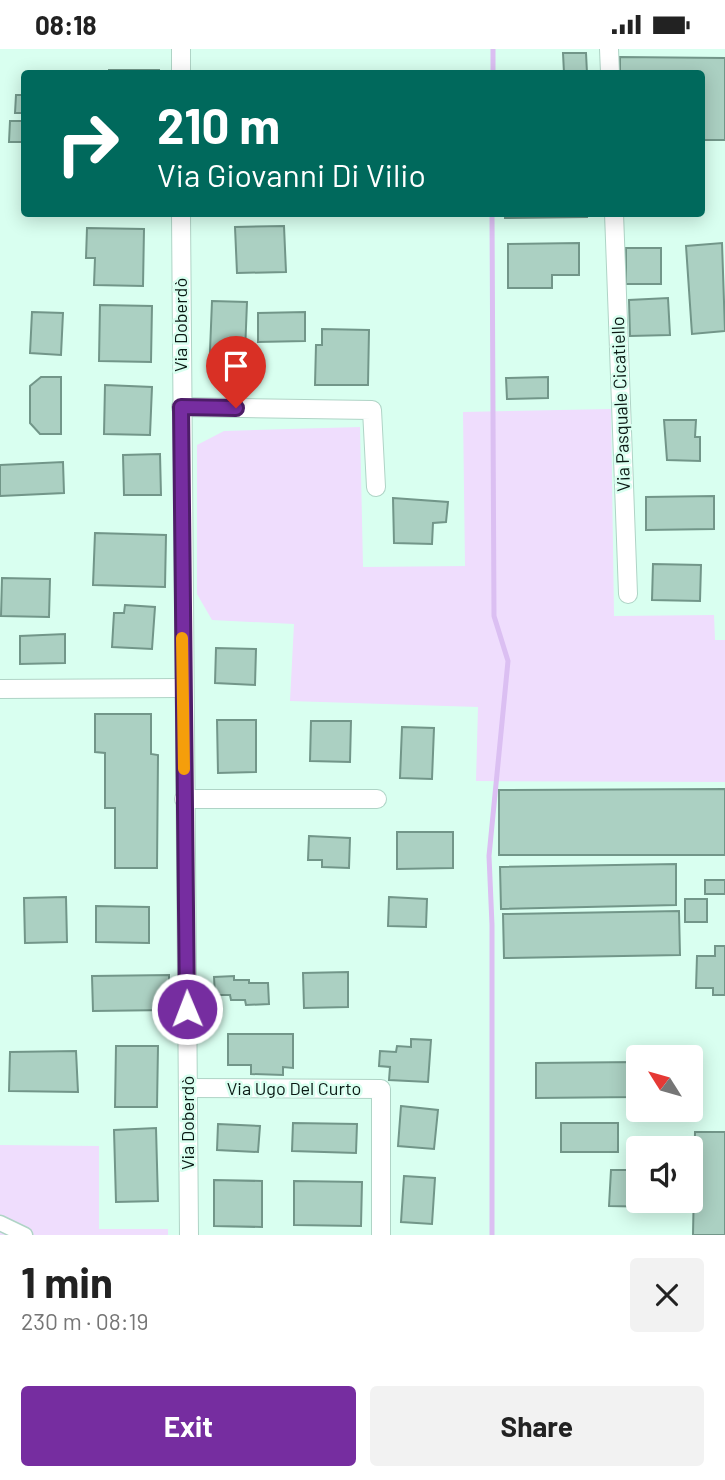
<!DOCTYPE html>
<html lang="en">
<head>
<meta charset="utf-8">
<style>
	body { margin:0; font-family:Barlow,sans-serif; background:#f2f2f2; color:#222; height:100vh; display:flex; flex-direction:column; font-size:26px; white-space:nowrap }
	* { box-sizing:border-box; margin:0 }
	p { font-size:23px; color:#767676 }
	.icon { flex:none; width:38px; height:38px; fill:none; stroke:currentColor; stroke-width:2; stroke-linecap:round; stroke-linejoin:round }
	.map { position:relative; height:1186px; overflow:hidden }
	.details { display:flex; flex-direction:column; background:#fff; flex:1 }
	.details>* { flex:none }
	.guide { position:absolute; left:21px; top:21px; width:684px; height:147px; border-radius:7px; box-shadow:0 4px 18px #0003; background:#00695c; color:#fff; overflow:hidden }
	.needle { width:46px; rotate:307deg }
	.buttons { position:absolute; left:626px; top:996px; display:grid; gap:14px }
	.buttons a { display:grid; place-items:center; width:77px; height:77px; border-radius:7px; background:#fff; box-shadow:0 4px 18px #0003; font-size:35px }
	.pin { position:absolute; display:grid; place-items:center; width:60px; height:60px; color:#fff; margin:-72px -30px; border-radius:50% 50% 50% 0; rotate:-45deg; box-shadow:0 0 7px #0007 }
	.pin .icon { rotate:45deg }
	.me { position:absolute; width:77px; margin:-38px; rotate:359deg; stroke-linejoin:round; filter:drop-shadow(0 0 5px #0008) }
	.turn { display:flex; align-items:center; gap:24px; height:147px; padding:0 21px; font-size:32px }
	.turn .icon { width:91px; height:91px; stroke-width:2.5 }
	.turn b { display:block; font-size:49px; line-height:60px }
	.round { display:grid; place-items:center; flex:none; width:74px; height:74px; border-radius:7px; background:#f2f2f2 }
	.head { display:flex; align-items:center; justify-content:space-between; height:119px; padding:0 21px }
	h1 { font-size:42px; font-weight:700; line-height:52px }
	.cta { display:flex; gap:14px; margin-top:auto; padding:14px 21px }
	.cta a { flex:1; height:80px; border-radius:7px; background:#762da0; color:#fff; font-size:28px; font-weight:700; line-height:80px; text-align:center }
	.cta a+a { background:#f2f2f2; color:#222 }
	.status { display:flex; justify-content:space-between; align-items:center; height:49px; padding:0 35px; background:#fff; direction:ltr }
	.status svg { height:19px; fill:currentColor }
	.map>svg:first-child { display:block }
	.green { fill:#efddfd }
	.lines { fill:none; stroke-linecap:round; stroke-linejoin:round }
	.stream { stroke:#dbbff2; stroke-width:5 }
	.building { fill:#abd0c2; stroke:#729689; stroke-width:2 }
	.pedestrian-casing { stroke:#afd4c6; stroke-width:17 }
	.minor-casing { stroke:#afd4c6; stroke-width:20 }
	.pedestrian { stroke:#fff; stroke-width:14 }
	.minor { stroke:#fff; stroke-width:18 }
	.route-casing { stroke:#4d1d68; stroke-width:18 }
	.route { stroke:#762da0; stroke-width:12 }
	.slow { stroke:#f59e0b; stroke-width:12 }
	.labels { text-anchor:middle; stroke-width:5; stroke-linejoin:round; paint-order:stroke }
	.street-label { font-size:18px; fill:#0a1813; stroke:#d9fff0 }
</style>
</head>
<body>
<div class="status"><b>08:18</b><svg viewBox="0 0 49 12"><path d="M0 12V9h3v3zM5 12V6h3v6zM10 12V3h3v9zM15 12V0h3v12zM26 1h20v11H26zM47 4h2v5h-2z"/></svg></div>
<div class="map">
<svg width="725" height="1186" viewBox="0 0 725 1186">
	<rect width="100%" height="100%" fill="#d9fff0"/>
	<g class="green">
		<path d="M611,360L614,567L714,566L715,591H725V733L476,732L478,658L290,652L294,575L212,571L197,545V396L224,382L360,378L363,518L465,517L463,363Z"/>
		<path d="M0,1096L99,1097V1180H168V1186H0Z"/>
	</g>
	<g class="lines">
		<g class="stream">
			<path d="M493,24V0"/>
			<path d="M492,1186V876L489,807L508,612L494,567L492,164"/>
		</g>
	</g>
	<g class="building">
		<path d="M563,4H586L587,24H564Z"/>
		<path d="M620,8L725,9V91H702V24H620Z"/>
		<rect x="109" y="21" width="50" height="3"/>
		<path d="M24,36V64H15L16,46H24Z"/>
		<path d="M10,72H24V106H22V93H9Z"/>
		<path d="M505,164H587V168L505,169Z"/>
		<path d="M284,177L286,223L237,224L235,178Z"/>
		<path d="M87,179L144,180L143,237L94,236L95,209H86Z"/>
		<path d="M579,194V226H552V239H508V195Z"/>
		<path d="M722,194L725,282L692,285L686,197Z"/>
		<rect x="626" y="199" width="35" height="36"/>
		<path d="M668,249L670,286L630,287L629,251Z"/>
		<path d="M212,252L247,253L244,329L209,327Z"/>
		<path d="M100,256L152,257L151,313L99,312Z"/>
		<path d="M32,263L63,264L61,306L30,304Z"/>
		<path d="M305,263V292L258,293V264Z"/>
		<path d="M322,280L369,281L368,336H315L316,296H322Z"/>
		<path d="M41,328H61V385H40L30,374V337Z"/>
		<path d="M548,328V349L507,350L506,329Z"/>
		<path d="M105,336L152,338L150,386L104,385Z"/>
		<path d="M664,371H696L695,388H700V412L667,411Z"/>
		<path d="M160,405L161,446H124L123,406Z"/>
		<path d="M63,413L64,444L0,447V416Z"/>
		<path d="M714,447V480L646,481V448Z"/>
		<path d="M393,449L448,453L446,473L433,474L432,495L394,494Z"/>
		<path d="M95,484L166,486L165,538L93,536Z"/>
		<path d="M653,515L701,516L700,552L652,551Z"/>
		<path d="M2,529L50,530L49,568L1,567Z"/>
		<path d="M125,556L155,558L152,600L112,598L114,564H124Z"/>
		<path d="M65,585V614L20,615V587Z"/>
		<path d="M216,599L256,600L255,636L215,634Z"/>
		<path d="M95,665H151V705L158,706L157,819H115V759H105V704L95,703Z"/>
		<path d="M217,671H256V723L218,724Z"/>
		<path d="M311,672H351L350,713L310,712Z"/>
		<path d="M402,678L434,679L432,730L400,729Z"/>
		<path d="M725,740V806H499V741Z"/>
		<path d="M397,783H453V819L397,820Z"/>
		<path d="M309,787L350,789L349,819L322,818V811H308Z"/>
		<path d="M676,815V856L501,860L500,818Z"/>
		<rect x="705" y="831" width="20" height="14"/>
		<path d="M66,848L67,893L25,894L24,849Z"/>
		<path d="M389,848L427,850L426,878L388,877Z"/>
		<rect x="685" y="850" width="22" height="23"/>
		<path d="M96,857L149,858V894L96,893Z"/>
		<path d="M679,862L680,906L504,909L503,865Z"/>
		<path d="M715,897H725V946H713V939H696L697,907H715Z"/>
		<path d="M348,923V958L304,959L303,924Z"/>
		<path d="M169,926V961L93,962L92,927Z"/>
		<path d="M234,927V931H249V934H268L269,955L246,956L245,951H231L230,946H215L214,928Z"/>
		<path d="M228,985H293V1019L283,1018V1026L251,1025V1016H228Z"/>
		<path d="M411,990L431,991L428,1033L389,1031L390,1018L379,1017L380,1002L396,1003L397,997L411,998Z"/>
		<path d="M116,997H158L157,1058H115Z"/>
		<path d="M76,1002L78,1043L9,1042L10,1003Z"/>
		<path d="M636,1013L637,1048L536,1049V1014Z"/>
		<path d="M401,1057L438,1061L434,1100L398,1097Z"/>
		<path d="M293,1074L357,1075L356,1104L292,1102Z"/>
		<rect x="561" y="1074" width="57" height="29"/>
		<path d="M218,1075L260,1077L258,1103L217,1101Z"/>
		<path d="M156,1079L158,1152L116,1153L114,1081Z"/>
		<path d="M695,1083H725V1186H693Z"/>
		<path d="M611,1121H639V1152H659L658,1158L609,1157Z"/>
		<path d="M404,1127L435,1129L432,1175L401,1173Z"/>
		<path d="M214,1131L262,1132V1178L214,1177Z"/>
		<path d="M294,1132L362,1133L361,1177L294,1176Z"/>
	</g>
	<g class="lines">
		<defs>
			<path id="pedestrian" d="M0,1174L25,1186"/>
			<g id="minor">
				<path d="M609,0L610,24"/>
				<path d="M181,24V0"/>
				<path d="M181,164L189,1186"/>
				<path d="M614,164L628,545"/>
				<path d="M181,358L372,361L376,438"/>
				<path d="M0,640L182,639"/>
				<path d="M184,750H377"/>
				<path d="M188,1039L381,1040V1186"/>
			</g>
		</defs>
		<use href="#pedestrian" class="pedestrian-casing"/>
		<use href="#minor" class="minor-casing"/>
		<use href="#pedestrian" class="pedestrian"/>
		<use href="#minor" class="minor"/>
	</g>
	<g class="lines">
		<defs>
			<path id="route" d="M187,960L181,358L236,359"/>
		</defs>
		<use href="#route" class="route-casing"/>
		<use href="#route" class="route"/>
		<path class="slow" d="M182,589L184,720"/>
	</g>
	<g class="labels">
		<g class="street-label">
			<text transform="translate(181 276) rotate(-90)" y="6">Via Doberdò</text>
			<text transform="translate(621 355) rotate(-92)" y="6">Via Pasquale Cicatiello</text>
			<text x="294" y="1046">Via Ugo Del Curto</text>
			<text transform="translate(188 1074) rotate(-90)" y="6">Via Doberdò</text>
		</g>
	</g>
</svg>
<div class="buttons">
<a><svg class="needle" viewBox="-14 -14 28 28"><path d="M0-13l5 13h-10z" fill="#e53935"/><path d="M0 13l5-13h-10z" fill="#767676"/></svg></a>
<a><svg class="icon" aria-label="sound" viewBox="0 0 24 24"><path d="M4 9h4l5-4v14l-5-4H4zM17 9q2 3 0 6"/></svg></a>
</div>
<div class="pin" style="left:236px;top:359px;background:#d93025"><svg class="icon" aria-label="arrive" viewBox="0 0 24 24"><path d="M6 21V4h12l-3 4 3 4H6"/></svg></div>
<svg class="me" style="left:187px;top:960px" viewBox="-20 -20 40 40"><circle r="17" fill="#762da0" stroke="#fff" stroke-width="3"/><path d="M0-11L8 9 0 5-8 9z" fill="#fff"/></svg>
<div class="guide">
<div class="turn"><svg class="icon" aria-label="right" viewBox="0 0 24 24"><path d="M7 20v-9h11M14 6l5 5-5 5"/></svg><div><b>210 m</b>Via Giovanni Di Vilio</div></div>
</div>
</div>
<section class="details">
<div class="head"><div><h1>1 min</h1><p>230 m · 08:19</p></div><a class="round"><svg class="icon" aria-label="close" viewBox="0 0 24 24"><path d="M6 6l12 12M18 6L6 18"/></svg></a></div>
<div class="cta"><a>Exit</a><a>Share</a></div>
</section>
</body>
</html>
